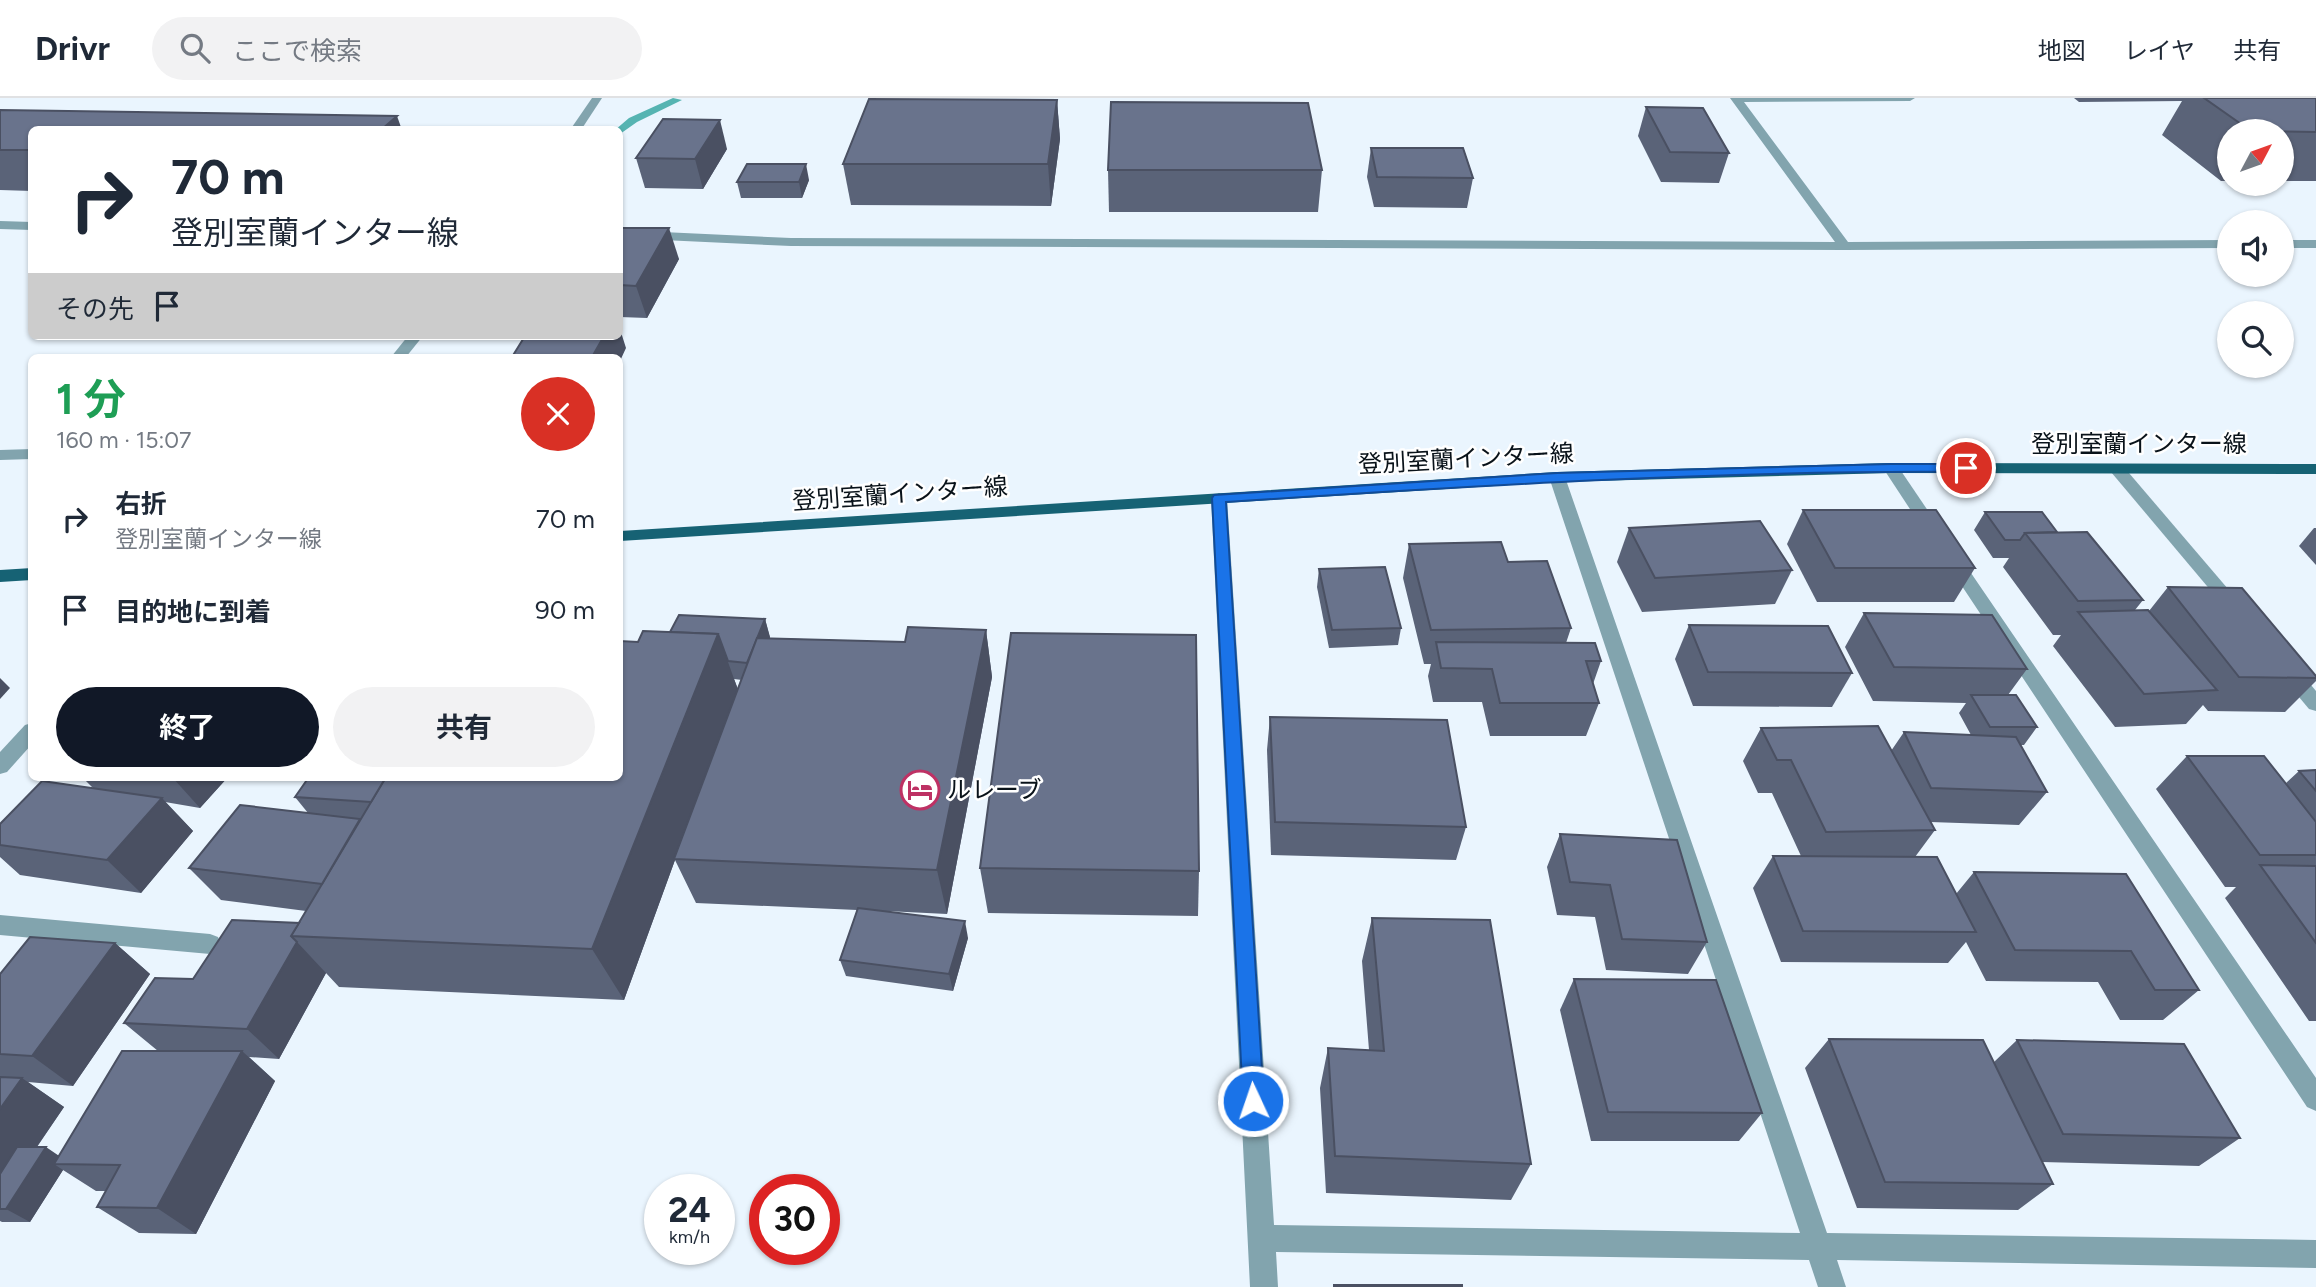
<!DOCTYPE html>
<html lang="ja">
<head>
<meta charset="utf-8">
<style>
	body { margin:0; font-family:Figtree,"Noto Sans JP",sans-serif; background:#f2f2f3; color:#1f2937; height:100vh; display:flex; flex-direction:column; font-size:26px; white-space:nowrap }
	* { box-sizing:border-box; margin:0 }
	p { font-size:23px; color:#747a83 }
	.icon { flex:none; width:38px; height:38px; fill:none; stroke:currentColor; stroke-width:2; stroke-linecap:round; stroke-linejoin:round }
	.map { position:relative; flex:1; overflow:hidden }
	.details { position:absolute; left:28px; top:256px; width:595px; height:427px; display:flex; flex-direction:column; background:#fff; border-radius:10px; box-shadow:0 2px 5px #0004 }
	.details>* { flex:none }
	.hud { position:absolute; left:28px; top:28px; width:595px; height:214px; border-radius:10px; box-shadow:0 2px 5px #0004; background:#fff; color:#1f2937; overflow:hidden }
	.needle { width:46px; rotate:49deg }
	.tools { position:absolute; left:2217px; top:21px; display:grid; gap:14px }
	.tools a { display:grid; place-items:center; width:77px; height:77px; border-radius:50%; background:#fff; box-shadow:0 2px 5px #0004; font-size:35px }
	.speed { position:absolute; left:644px; top:1076px; display:flex; gap:14px; font-size:35px; font-weight:700; text-align:center }
	.speed>* { display:grid; place-content:center; width:91px; height:91px; border-radius:50%; background:#fff; box-shadow:0 2px 5px #0004; line-height:1 }
	.speed small { font-size:18px; font-weight:400 }
	.speed .limit { border:10px solid #d22; background:#fff; color:#111 }
	.pin { position:absolute; display:grid; place-items:center; width:60px; height:60px; color:#fff; margin:-30px; border:4px solid #fff; border-radius:50%; box-shadow:0 2px 7px #0007 }
	.me { position:absolute; width:77px; margin:-38px; rotate:357deg; stroke-linejoin:round; filter:drop-shadow(0 0 5px #0008) }
	.turn { display:flex; align-items:center; gap:24px; height:147px; padding:0 28px; font-size:32px }
	.turn .icon { width:91px; height:91px; stroke-width:2.5 }
	.turn b { display:block; font-size:49px; line-height:60px }
	.then { display:flex; align-items:center; height:66px; padding:0 28px; background:#0003; gap:14px; font-size:26px }
	.round { display:grid; place-items:center; flex:none; width:74px; height:74px; border-radius:37px; background:#f2f2f3 }
	.head { display:flex; align-items:center; justify-content:space-between; height:119px; padding:0 28px }
	h1 { font-size:42px; font-weight:700; line-height:52px; color:#1e9e55 }
	.button { display:flex; gap:14px; margin-top:auto; padding:14px 28px }
	.button a { flex:1; height:80px; border-radius:42px; background:#111827; color:#fff; font-size:28px; font-weight:700; line-height:80px; text-align:center }
	.button a+a { background:#f2f2f3; color:#1f2937 }
	ul { padding:0; list-style:none }
	li { display:flex; align-items:center; gap:21px; height:91px; padding:0 28px }
	li div { flex:1 }
	li b { display:block; font-size:26px }
	li em { font-style:normal }
	header { display:flex; align-items:center; gap:42px; box-sizing:border-box; height:98px; padding:0 35px; background:#fff; border-bottom:2px solid #e0e1e3 }
	header strong { font-size:33px }
	nav { display:flex; gap:38px; margin-inline-start:auto; font-size:24px }
	.search { width:490px; height:63px; background:#f2f2f3; display:flex; align-items:center; gap:18px; box-sizing:border-box; padding:0 24px; border-radius:38px; color:#747a83; font-size:26px }
	.map>svg:first-child { display:block }
	.lines { fill:none; stroke-linecap:round; stroke-linejoin:round }
	.stream { fill:#56b4b2; fill-rule:evenodd }
	.service { fill:#82a4ae; fill-rule:evenodd }
	.minor { fill:#82a4ae; fill-rule:evenodd }
	.primary { fill:#166274; fill-rule:evenodd }
	.wall { fill:#5a6378; fill-rule:evenodd }
	.shaded-wall { fill:#4a5062 }
	.building { fill:#69738c; stroke:#4a5062; stroke-width:2 }
	.route { fill:#1a73e8; stroke:#114b97; stroke-width:2 }
	.labels { text-anchor:middle; stroke-width:5; stroke-linejoin:round; paint-order:stroke }
	.street-label { font-size:24px; fill:#091219; stroke:#fff }
	.poi-label { font-size:24px; fill:#091219; stroke:#fff; text-anchor:start }
</style>
</head>
<body>
<header>
<strong>Drivr</strong>
<div class="search"><svg class="icon" aria-label="search" viewBox="0 0 24 24"><circle cx="10" cy="10" r="6"/><path d="M15 15l6 6"/></svg>ここで検索</div>
<nav><a>地図</a><a>レイヤ</a><a>共有</a></nav>
</header>
<div class="map">
<svg width="2316" height="1189" viewBox="0 0 2316 1189">
	<rect width="100%" height="100%" fill="#eaf5fe"/>
	<g class="lines">
		<path class="stream" d="M673,0L682,2L637,24L620,36V32H615L629,20Z"/>
		<g class="service">
			<path d="M592,0H602L581,32H570Z"/>
			<path d="M1730,0H1915L1910,3L1744,4L1848,144L2230,142V150L1844,152L791,148L620,140V132L791,140L1835,144Z"/>
			<path d="M0,123L32,124V132L0,131Z"/>
			<rect x="2282" y="142" width="34" height="8"/>
			<path d="M408,238H423L406,259H391Z"/>
			<path d="M32,351V361L0,362V352Z"/>
			<path d="M2117,366L2123,368L2240,505L2243,509L2240,513H2228L2111,374L2109,371L2111,368Z"/>
			<path d="M2290,568L2297,570L2316,593V613L2309,611L2283,580L2281,575L2283,570Z"/>
			<path d="M0,817L210,836L218,839L221,846L218,853L210,856L0,837Z"/>
		</g>
		<g class="minor">
			<path d="M1891,365L1897,367L1939,429L1941,433L1939,437H1927L1883,370Z"/>
			<path d="M1557,374L1565,379L1827,1135L2316,1142V1170L1837,1162L1846,1189H1818L1809,1162L1276,1154L1278,1189H1250L1211,400L1219,395L1227,400L1274,1127L1800,1135L1549,379Z"/>
			<path d="M1952,454L1958,456L2316,980V1013L2307,1009L1946,464L1943,460Z"/>
			<path d="M32,625V646L7,674L0,676V654L25,627Z"/>
		</g>
		<g class="primary">
			<path d="M1891,365L2316,366V376L1891,375L1557,384L620,443V433L1557,374Z"/>
			<path d="M32,470V482L0,484V472Z"/>
		</g>
	</g>
	<g class="wall">
		<path d="M2074,0H2316V83H2282V33H2230V83H2221L2162,37L2182,3L2079,4Z"/>
		<path d="M1057,2L1060,41L1051,108L851,107L843,66Z"/>
		<path d="M1646,9L1729,55L1719,85L1661,84L1638,38Z"/>
		<path d="M0,12L32,32V93L0,92Z"/>
		<path d="M1371,50L1473,80L1467,110L1374,109L1367,79Z"/>
		<path d="M727,51L703,91L645,90L636,60Z"/>
		<path d="M1108,72H1322L1318,114H1109Z"/>
		<path d="M809,82L802,100H741L737,84Z"/>
		<path d="M620,130L679,161L647,220L620,219Z"/>
		<path d="M1803,412L1975,470L1954,504H1817L1787,446Z"/>
		<path d="M1985,414L2057,434L2143,502L2135,512L2149,513L2168,489L2316,578V583L2285,614L2208,613L2203,607L2186,626L2115,629L2053,548L2061,537H2053L2003,469L2009,460H1993L1974,432Z"/>
		<path d="M1629,430L1792,472L1775,506L1642,514L1617,464Z"/>
		<path d="M2314,430H2316V467L2299,448Z"/>
		<path d="M1409,446L1508,464L1571,530L1566,545L1601,563L1593,586L1599,605L1586,638H1490L1482,604H1433L1428,578L1431,566H1424L1403,480Z"/>
		<path d="M1319,471L1401,530L1398,547L1329,550L1317,489Z"/>
		<path d="M1864,515L2027,571L2008,597L2037,629L2024,647H2020L2047,694L2019,727L1930,724L1935,732L1915,759L1956,796L1974,774L2126,776L2199,892L2163,922H2120L2098,884L1986,883L1966,844L1948,865L1781,864L1753,790L1773,758H1801L1772,695H1758L1743,663L1761,630L1891,653L1904,634L1971,637L1959,615L1966,605L1873,603L1845,549Z"/>
		<path d="M765,521L770,540L905,544L986,532L992,579L947,816L886,813L968,840L953,893L846,878L840,862L857,812L696,805L675,762L624,902L339,889L326,875L279,961L249,959L275,983L196,1136L139,1135L97,1109L106,1093H96L63,1072L30,1124H2L0,1123V876L115,845L150,876L73,988L28,984L64,1009L37,1049L59,1058L158,953L124,925L193,881L299,825L306,813L221,802L189,770L308,715L295,699L638,544L670,534ZM734,581L742,582L738,591Z"/>
		<path d="M1689,527L1852,575L1832,609L1693,608L1675,561Z"/>
		<path d="M1270,619L1466,729L1456,762L1271,757L1267,652Z"/>
		<path d="M2187,658L2285,686L2299,673L2316,672V923H2309L2225,800L2236,789H2225L2156,691Z"/>
		<path d="M82,679H228L200,710L165,704L193,733L141,795L20,777L0,759V726L94,691Z"/>
		<path d="M1560,736L1707,844L1688,876L1606,872L1595,819L1557,817L1547,769Z"/>
		<path d="M980,770L1199,773L1198,818L988,815Z"/>
		<path d="M1372,820L1531,1066L1511,1102L1326,1095L1320,990L1328,950L1369,952L1362,863Z"/>
		<path d="M1574,881L1762,1015L1739,1043H1591L1560,912Z"/>
		<path d="M1829,941L1994,964L2017,942L2240,1040L2199,1068L2042,1064L2053,1086L2018,1112L1857,1110L1805,970Z"/>
	</g>
	<g class="shaded-wall">
		<path d="M1057,2L1060,41L1051,108L1048,66Z"/>
		<path d="M397,18L402,32H381Z"/>
		<path d="M720,22L727,51L703,91L695,61Z"/>
		<path d="M806,66L809,82L802,100L799,84Z"/>
		<path d="M669,130L679,161L647,220L636,188Z"/>
		<path d="M620,231L626,250L620,263V259H592L604,238H620Z"/>
		<path d="M765,521L770,539L753,582L747,565Z"/>
		<path d="M986,532L992,579L947,816L937,772Z"/>
		<path d="M718,536L738,592L674,761L675,762L624,902L592,851Z"/>
		<path d="M0,580L10,590L0,601Z"/>
		<path d="M172,679H228L200,710Z"/>
		<path d="M162,700L193,733L141,795L107,762Z"/>
		<path d="M965,823L968,840L953,893L949,876Z"/>
		<path d="M297,844L326,875L279,961L247,931Z"/>
		<path d="M115,845L150,876L73,988L32,958Z"/>
		<path d="M242,953L275,983L196,1136L157,1110Z"/>
		<path d="M22,980L64,1009L0,1102V1011Z"/>
		<path d="M46,1049L68,1064L54,1066L63,1072L30,1124L6,1111Z"/>
	</g>
	<g class="building">
		<path d="M2204,0H2316V34L2251,33Z"/>
		<path d="M869,1L1057,2L1048,66H843Z"/>
		<path d="M1111,4L1308,5L1322,72H1108Z"/>
		<path d="M1646,9L1703,10L1729,55L1670,54Z"/>
		<path d="M0,12L397,18L381,32H32V52H0Z"/>
		<path d="M663,21L720,22L695,61L636,60Z"/>
		<path d="M1371,50H1463L1473,80L1377,79Z"/>
		<path d="M747,66H806L799,84H737Z"/>
		<path d="M620,130H669L636,188L620,187Z"/>
		<path d="M525,238H604L592,259H512Z"/>
		<path d="M1803,412H1936L1975,470H1835Z"/>
		<path d="M1985,414H2042L2057,434L2025,435L2020,442H2005Z"/>
		<path d="M1760,423L1792,472L1655,480L1629,430Z"/>
		<path d="M2087,434L2143,502L2078,503L2025,435Z"/>
		<path d="M1501,444L1508,464L1547,463L1571,530L1431,532L1409,446Z"/>
		<path d="M1385,469L1401,530L1332,532L1319,471Z"/>
		<path d="M2168,489L2242,490L2316,578V580L2239,579Z"/>
		<path d="M2148,512L2217,592L2144,596L2078,514Z"/>
		<path d="M1864,515L1992,517L2027,571L1894,569Z"/>
		<path d="M679,517L765,521L747,565L728,563L718,536L670,534Z"/>
		<path d="M1689,527L1828,528L1852,575L1708,574Z"/>
		<path d="M908,529L986,532L937,772L674,761L757,540L905,544Z"/>
		<path d="M643,533L718,536L592,851L291,838L386,679H620V543L638,544Z"/>
		<path d="M1011,535L1196,537L1199,773L980,770Z"/>
		<path d="M1436,544L1595,545L1601,563H1586L1599,605H1500L1492,571L1441,570Z"/>
		<path d="M1971,597H2016L2037,629H1990Z"/>
		<path d="M1270,619L1447,622L1466,729L1275,724Z"/>
		<path d="M1878,628L1935,732L1826,734L1791,662H1777L1761,630Z"/>
		<path d="M1904,634L2016,639L2047,694L1931,690Z"/>
		<path d="M2187,658H2264L2316,724V757H2260Z"/>
		<path d="M2316,672V693L2299,673Z"/>
		<path d="M309,679H386L371,704L295,699Z"/>
		<path d="M42,683L162,700L107,762L0,747V726Z"/>
		<path d="M240,707L360,721L322,786L189,770Z"/>
		<path d="M1560,736L1677,742L1707,844L1622,841L1610,787L1570,784Z"/>
		<path d="M1773,758L1937,759L1976,834L1803,833Z"/>
		<path d="M2260,767L2316,768V845Z"/>
		<path d="M1974,774L2126,776L2199,892H2155L2131,853L2015,852Z"/>
		<path d="M858,810L965,823L949,876L840,862Z"/>
		<path d="M1372,820L1490,822L1531,1066L1335,1058L1328,950L1384,953Z"/>
		<path d="M232,822L299,825L291,838L297,844L247,931L124,925L155,880L193,881Z"/>
		<path d="M30,839L115,845L32,958L0,956V876Z"/>
		<path d="M1574,881L1716,882L1762,1015L1608,1014Z"/>
		<path d="M1829,941L1983,942L2053,1086L1885,1084Z"/>
		<path d="M2017,942L2184,946L2240,1040L2063,1036Z"/>
		<path d="M122,953H242L157,1110L97,1109L120,1067L54,1066Z"/>
		<path d="M0,979L22,980L0,1011Z"/>
		<path d="M17,1049H46L6,1111H0V1076Z"/>
		<rect x="1334" y="1187" width="128" height="2"/>
	</g>
	<path class="route" d="M1891,366H1966L1973,370L1966,374C1719,372 1472,388 1226,404L1264,1003L1261,1010L1253,1013L1246,1010L1243,1003L1212,400L1214,397L1557,375Z"/>
	<defs>
		<symbol id="hotel-ring" viewBox="-11 -11 22 22"><circle r="9.5" fill="#fff" stroke="#be3164" stroke-width="1.5"/><path d="M-6-4.5h1.5V1H6V5H4.5V3h-9V5H-6ZM-4 0a1.8 1.8 0 1 1 3.6 0ZM.5 0V-2.5h3Q6-2.5 6 0Z" fill="#be3164"/></symbol>
	</defs>
	<g fill-rule="evenodd">
		<use href="#hotel-ring" x="898" y="670" width="44" height="44"/>
	</g>
	<g class="labels">
		<g class="street-label">
			<text x="2139" y="354">登別室蘭インター線</text>
			<text transform="translate(1466 361) rotate(-3)" y="8">登別室蘭インター線</text>
			<text transform="translate(900 396) rotate(-4)" y="8">登別室蘭インター線</text>
		</g>
		<g class="poi-label">
			<text x="947" y="700">ルレーブ</text>
		</g>
	</g>
</svg>
<div class="tools">
<a><svg class="needle" viewBox="-14 -14 28 28"><path d="M0-13l5 13h-10z" fill="#e53935"/><path d="M0 13l5-13h-10z" fill="#747a83"/></svg></a>
<a><svg class="icon" aria-label="sound" viewBox="0 0 24 24"><path d="M4 9h4l5-4v14l-5-4H4zM17 9q2 3 0 6"/></svg></a>
<a><svg class="icon" aria-label="search" viewBox="0 0 24 24"><circle cx="10" cy="10" r="6"/><path d="M15 15l6 6"/></svg></a>
</div>
<div class="speed"><div>24<small>km/h</small></div><div class="limit">30</div></div>
<div class="pin" style="left:1966px;top:370px;background:#d93025"><svg class="icon" aria-label="arrive" viewBox="0 0 24 24"><path d="M6 21V4h12l-3 4 3 4H6"/></svg></div>
<svg class="me" style="left:1253px;top:1003px" viewBox="-20 -20 40 40"><circle r="17" fill="#1a73e8" stroke="#fff" stroke-width="3"/><path d="M0-11L8 9 0 5-8 9z" fill="#fff"/></svg>
<div class="hud">
<div class="turn"><svg class="icon" aria-label="right" viewBox="0 0 24 24"><path d="M7 20v-9h11M14 6l5 5-5 5"/></svg><div><b>70 m</b>登別室蘭インター線</div></div>
<div class="then">その先<svg class="icon" aria-label="arrive" viewBox="0 0 24 24"><path d="M6 21V4h12l-3 4 3 4H6"/></svg></div>
</div>
<section class="details">
<div class="head"><div><h1>1 分</h1><p>160 m · 15:07</p></div><a class="round" style="background:#d93025;color:#fff"><svg class="icon" aria-label="close" viewBox="0 0 24 24"><path d="M6 6l12 12M18 6L6 18"/></svg></a></div>
<ul>
<li><svg class="icon" aria-label="right" viewBox="0 0 24 24"><path d="M7 20v-9h11M14 6l5 5-5 5"/></svg><div><b>右折</b><p>登別室蘭インター線</p></div><em>70 m</em></li>
<li><svg class="icon" aria-label="arrive" viewBox="0 0 24 24"><path d="M6 21V4h12l-3 4 3 4H6"/></svg><div><b>目的地に到着</b></div><em>90 m</em></li>
</ul>
<div class="button"><a>終了</a><a>共有</a></div>
</section>
</div>
</body>
</html>
